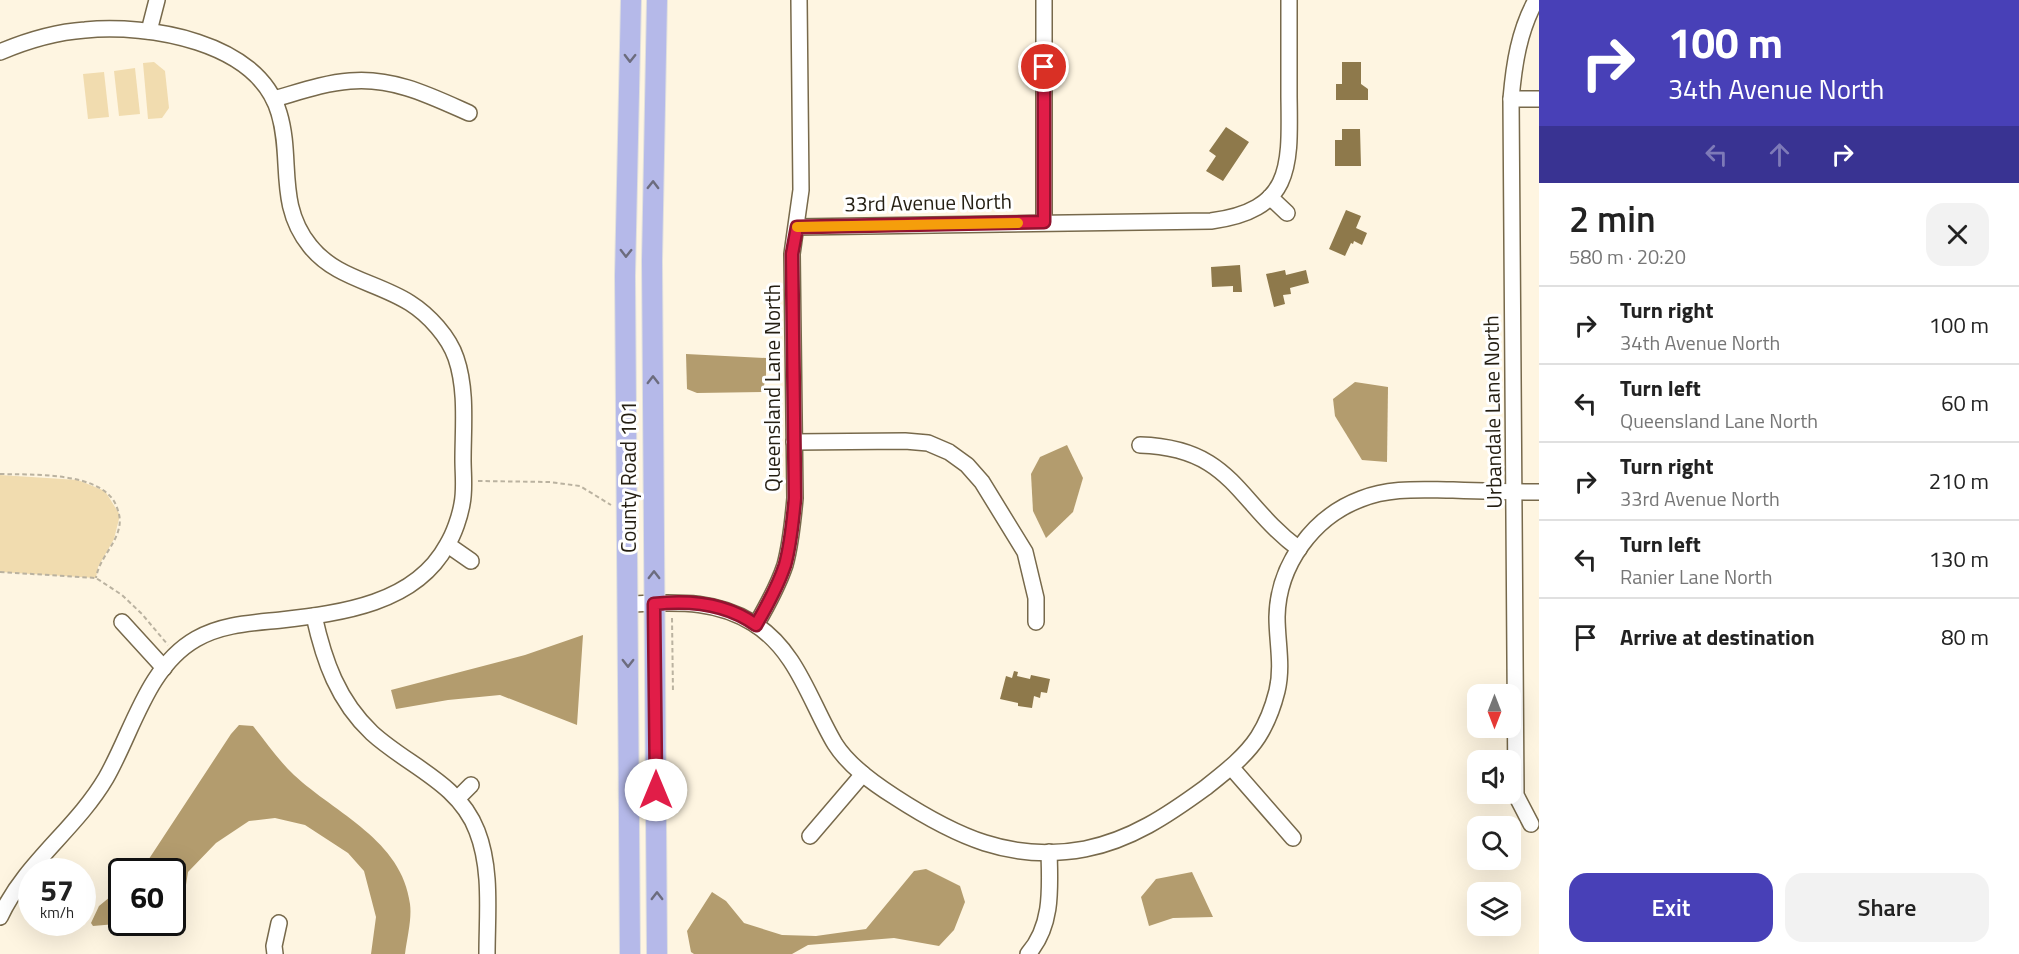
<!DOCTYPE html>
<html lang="en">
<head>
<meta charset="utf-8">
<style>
	body { margin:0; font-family:"Titillium Web",sans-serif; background:#f2f2f2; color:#222; height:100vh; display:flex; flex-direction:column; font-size:22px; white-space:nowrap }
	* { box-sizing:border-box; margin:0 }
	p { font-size:20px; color:#767676 }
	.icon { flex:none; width:33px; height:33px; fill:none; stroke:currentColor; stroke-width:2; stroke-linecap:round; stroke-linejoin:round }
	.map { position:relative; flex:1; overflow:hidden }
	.panel { display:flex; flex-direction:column; background:#fff; width:480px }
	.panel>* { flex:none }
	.hud { background:#4840b7; color:#fff; overflow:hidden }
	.needle { width:39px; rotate:180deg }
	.buttons { position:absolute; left:1467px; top:684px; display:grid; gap:12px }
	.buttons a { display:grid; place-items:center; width:54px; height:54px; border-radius:12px; background:#fff; box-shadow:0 6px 24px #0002; font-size:30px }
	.speed { position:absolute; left:18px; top:858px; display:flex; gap:12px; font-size:30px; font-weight:700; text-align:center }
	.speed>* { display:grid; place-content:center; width:78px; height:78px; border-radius:50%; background:#fff; box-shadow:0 6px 24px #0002; line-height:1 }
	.speed small { font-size:15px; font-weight:400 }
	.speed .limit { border:3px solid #111; border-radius:9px; background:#fff; color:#111 }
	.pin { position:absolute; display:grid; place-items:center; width:51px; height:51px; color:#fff; margin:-26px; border:3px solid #fff; border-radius:50%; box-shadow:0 2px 6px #0007 }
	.me { position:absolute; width:66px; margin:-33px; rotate:0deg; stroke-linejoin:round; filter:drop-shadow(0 0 4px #0008) }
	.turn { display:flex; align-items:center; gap:21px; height:126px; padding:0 30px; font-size:27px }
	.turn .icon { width:78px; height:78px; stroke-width:2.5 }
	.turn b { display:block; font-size:42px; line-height:51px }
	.lanes { display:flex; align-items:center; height:57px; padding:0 30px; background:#0003; justify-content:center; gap:30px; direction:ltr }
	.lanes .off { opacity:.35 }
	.round { display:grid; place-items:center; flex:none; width:63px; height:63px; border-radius:18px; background:#f2f2f2 }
	.head { display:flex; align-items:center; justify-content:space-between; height:102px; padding:0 30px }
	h1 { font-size:36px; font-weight:600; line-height:45px }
	.primary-button { display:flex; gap:12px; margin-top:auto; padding:12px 30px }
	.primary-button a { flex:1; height:69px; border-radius:18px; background:#4840b7; color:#fff; font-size:24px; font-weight:600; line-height:69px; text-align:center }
	.primary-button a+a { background:#f2f2f2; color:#222 }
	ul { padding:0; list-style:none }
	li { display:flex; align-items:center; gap:18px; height:78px; padding:0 30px; border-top:2px solid #e0e0e0 }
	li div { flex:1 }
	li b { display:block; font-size:22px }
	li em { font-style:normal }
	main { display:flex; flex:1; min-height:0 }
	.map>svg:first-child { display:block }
	.green { fill:#f1dcaf }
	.water { fill:#b39c6e }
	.building { fill:#8e794b }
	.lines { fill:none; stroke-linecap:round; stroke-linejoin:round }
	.minor-casing { stroke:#77694b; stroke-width:18 }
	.major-casing { stroke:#e0e0de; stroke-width:22 }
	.path { stroke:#bab2a0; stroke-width:2; stroke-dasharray:4.5 3; stroke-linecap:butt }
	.minor { stroke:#fff; stroke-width:15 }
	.major { stroke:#b5b9e9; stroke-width:20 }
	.oneway { stroke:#6c6c7e }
	.route-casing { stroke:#92132f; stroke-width:15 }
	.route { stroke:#e11d48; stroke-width:10 }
	.slow { stroke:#f59e0b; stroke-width:10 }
	.labels { text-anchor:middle; stroke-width:6; stroke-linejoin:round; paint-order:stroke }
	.street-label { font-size:21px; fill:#241e12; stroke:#fff }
</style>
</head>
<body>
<main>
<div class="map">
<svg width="1539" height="954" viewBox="0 0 1539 954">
	<rect width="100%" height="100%" fill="#fef5e1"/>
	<g class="green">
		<path d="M154,62L165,71L169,108L162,118L148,119L143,63Z"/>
		<path d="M135,68L140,114L119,116L114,71Z"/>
		<path d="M104,72L109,117L88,119L83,74Z"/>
		<path d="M0,475L78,480L105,491L120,515L114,539L98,567L96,578L0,572Z"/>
	</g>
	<g class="water">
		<path d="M686,354L766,358V379L762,392L697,393L687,389Z"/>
		<path d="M1355,382L1388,387L1387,462L1362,460L1335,416L1333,399Z"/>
		<path d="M1067,445L1083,478L1073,512L1046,538L1033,511L1031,474L1040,457Z"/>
		<path d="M583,635L577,725L500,695L448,700L396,709L391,690L525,655Z"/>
		<path d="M239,725L253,726C266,742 279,761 294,775C336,814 402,840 410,904C412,919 407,938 405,954H371L376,917L364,871L348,853L305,825L275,818L249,821L216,843L188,872L181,917L173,918L172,872L141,871L231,734Z"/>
		<path d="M926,869L960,886L965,902L954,930L939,946L894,938L808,945L792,954H694L691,952L687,931L712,892L726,901L744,923L782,935L816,936L866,929L914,871Z"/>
		<path d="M1192,872L1213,917L1173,918L1149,926L1141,897L1156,879Z"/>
		<path d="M121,888L122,922L127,923L93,926L91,923L99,906Z"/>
	</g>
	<g class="building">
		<path d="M1342,62H1361V84L1368,89V100H1336V84H1342Z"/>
		<path d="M1226,127L1249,142L1223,181L1206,171L1216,156L1209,151Z"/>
		<path d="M1342,129H1360L1361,166H1335V140H1342Z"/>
		<path d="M1346,210L1361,216L1356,228L1367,233L1362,245L1354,241L1353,244L1351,243L1345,256L1329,249Z"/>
		<path d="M1240,265L1242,292H1233V286L1212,287L1211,267Z"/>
		<path d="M1285,270L1286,275L1306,270L1309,283L1290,288L1291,294L1283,295L1285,304L1274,307L1266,274Z"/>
		<path d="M1014,671L1018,672L1017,676L1030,679L1031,675L1050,679L1047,693L1041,692L1040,698L1034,696L1032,708L1018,706V703L1000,699L1006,676L1012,678Z"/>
	</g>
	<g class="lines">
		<defs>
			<g id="minor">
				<path d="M1044,0V222"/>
				<path d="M149,31L157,0"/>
				<path d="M0,52C26,41 56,32 85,30C148,24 258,41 279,113C293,159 276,204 310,246C335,278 377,282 410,303C429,315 449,337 456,358C467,390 463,427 463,460C463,474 465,490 462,504C460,516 454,534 447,545C415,604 341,613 281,620C252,623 222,624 196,639C147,667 133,731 106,778C76,829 25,863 0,917"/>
				<path d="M274,99C299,92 324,83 350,81C393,77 431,96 469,113"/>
				<path d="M1511,99H1539"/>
				<path d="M1270,197L1287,213"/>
				<path d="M797,227L1211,221C1293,210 1290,166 1289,97C1289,65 1289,32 1289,0"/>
				<path d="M794,442L905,441L928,443L949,452L967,465L982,482L1025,552L1036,598V622"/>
				<path d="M1140,445C1233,448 1236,502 1299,549"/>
				<path d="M448,545L471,561"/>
				<path d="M627,604C672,603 712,598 753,623C797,650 810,702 835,744C849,766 873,783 895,797C955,836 1011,863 1085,849C1131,840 1168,815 1205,788C1224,773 1245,757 1258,737C1267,723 1273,707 1277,691C1283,666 1277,642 1277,617C1278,565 1313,517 1361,499C1391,487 1422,490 1453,490C1481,491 1510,492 1539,492"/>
				<path d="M314,616C324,661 338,701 372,733C408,766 459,783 477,831C492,869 487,914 487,954"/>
				<path d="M122,622L164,668"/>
				<path d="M756,625C767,606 778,586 785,565C791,543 793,520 795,498L792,254L801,190L799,0"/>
				<path d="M1231,767L1293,838"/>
				<path d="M458,798L471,785"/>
				<path d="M1531,824L1516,795L1511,99C1514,64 1519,31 1536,0"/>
				<path d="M810,836L863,774"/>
				<path d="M275,954L274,946L279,923"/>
				<path d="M1028,954C1053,925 1050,888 1049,852"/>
			</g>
			<g id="major">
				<path d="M657,0L652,261L657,954"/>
				<path d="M630,954L625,276L631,0"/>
			</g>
		</defs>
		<use href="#minor" class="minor-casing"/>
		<use href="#major" class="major-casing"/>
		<g class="path">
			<path d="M0,474C31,475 101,471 116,505C119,513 121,519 119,528C115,546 99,559 96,578"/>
			<path d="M478,481L550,482L580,486L611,505"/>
			<path d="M0,572L96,578L122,595L142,614L168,645"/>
			<path d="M672,618L673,693"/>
		</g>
		<use href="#minor" class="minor"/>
		<use href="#major" class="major"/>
	</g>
	<defs><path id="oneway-chevron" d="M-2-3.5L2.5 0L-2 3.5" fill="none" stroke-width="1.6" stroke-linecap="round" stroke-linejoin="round" transform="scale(1.5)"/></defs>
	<g class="oneway">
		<use href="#oneway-chevron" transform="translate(630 58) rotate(91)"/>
		<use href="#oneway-chevron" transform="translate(653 185) rotate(-89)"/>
		<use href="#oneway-chevron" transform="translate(626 253) rotate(91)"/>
		<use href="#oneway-chevron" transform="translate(653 380) rotate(-90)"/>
		<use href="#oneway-chevron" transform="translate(654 575) rotate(-90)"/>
		<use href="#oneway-chevron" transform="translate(628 663) rotate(90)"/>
		<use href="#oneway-chevron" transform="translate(657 896) rotate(-90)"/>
	</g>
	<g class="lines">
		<defs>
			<path id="route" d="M656,790L654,604C689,600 727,604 756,625C767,606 778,586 785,565C791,543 793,520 795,498L792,254L797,227L1044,222V67"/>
		</defs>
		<use href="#route" class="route-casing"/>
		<use href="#route" class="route"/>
		<path class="slow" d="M797,227L1018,223"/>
	</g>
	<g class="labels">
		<g class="street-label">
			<text transform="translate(928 203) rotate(-1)" y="7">33rd Avenue North</text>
			<text transform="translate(773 388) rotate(-90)" y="7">Queensland Lane North</text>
			<text transform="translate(1493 412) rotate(-91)" y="7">Urbandale Lane North</text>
			<text transform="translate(629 477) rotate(-90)" y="7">County Road 101</text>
		</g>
	</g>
</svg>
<div class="buttons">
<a><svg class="needle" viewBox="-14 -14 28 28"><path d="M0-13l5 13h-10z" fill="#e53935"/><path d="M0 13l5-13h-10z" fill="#767676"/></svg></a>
<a><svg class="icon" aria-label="sound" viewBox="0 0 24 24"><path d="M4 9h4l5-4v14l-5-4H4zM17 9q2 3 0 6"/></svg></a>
<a><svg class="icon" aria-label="search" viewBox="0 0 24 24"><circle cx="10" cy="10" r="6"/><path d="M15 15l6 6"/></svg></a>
<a><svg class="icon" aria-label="layers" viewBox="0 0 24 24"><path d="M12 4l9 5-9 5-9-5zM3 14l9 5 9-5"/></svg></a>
</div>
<div class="speed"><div>57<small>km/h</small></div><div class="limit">60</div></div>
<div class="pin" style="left:1044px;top:67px;background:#d93025"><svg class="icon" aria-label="arrive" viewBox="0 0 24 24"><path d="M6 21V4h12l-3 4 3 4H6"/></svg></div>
<svg class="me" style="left:656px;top:790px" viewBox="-20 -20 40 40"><circle r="19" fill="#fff"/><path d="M0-13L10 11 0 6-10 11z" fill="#e11d48"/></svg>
</div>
<section class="panel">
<div class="hud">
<div class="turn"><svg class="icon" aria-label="right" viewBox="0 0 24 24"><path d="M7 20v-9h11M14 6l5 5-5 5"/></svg><div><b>100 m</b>34th Avenue North</div></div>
<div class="lanes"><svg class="icon off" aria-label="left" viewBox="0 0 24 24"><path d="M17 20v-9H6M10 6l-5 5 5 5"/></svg><svg class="icon off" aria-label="ahead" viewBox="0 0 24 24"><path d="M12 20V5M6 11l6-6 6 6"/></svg><svg class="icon" aria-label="right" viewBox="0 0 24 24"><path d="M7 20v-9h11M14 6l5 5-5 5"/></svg></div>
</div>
<div class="head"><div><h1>2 min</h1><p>580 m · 20:20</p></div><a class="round"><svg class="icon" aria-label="close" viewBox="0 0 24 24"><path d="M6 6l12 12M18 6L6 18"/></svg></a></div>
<ul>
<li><svg class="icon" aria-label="right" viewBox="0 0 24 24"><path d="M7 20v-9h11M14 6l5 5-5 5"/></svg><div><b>Turn right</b><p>34th Avenue North</p></div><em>100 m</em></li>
<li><svg class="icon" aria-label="left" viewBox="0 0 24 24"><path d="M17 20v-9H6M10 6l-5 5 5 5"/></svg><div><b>Turn left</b><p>Queensland Lane North</p></div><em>60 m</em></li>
<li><svg class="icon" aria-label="right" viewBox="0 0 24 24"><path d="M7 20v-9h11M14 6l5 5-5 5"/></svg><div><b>Turn right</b><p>33rd Avenue North</p></div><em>210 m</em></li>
<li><svg class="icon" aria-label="left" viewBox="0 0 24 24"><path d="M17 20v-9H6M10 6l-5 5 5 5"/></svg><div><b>Turn left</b><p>Ranier Lane North</p></div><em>130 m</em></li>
<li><svg class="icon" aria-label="arrive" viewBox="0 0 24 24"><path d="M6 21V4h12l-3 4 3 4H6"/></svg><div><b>Arrive at destination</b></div><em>80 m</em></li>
</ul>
<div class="primary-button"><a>Exit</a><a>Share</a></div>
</section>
</main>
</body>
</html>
